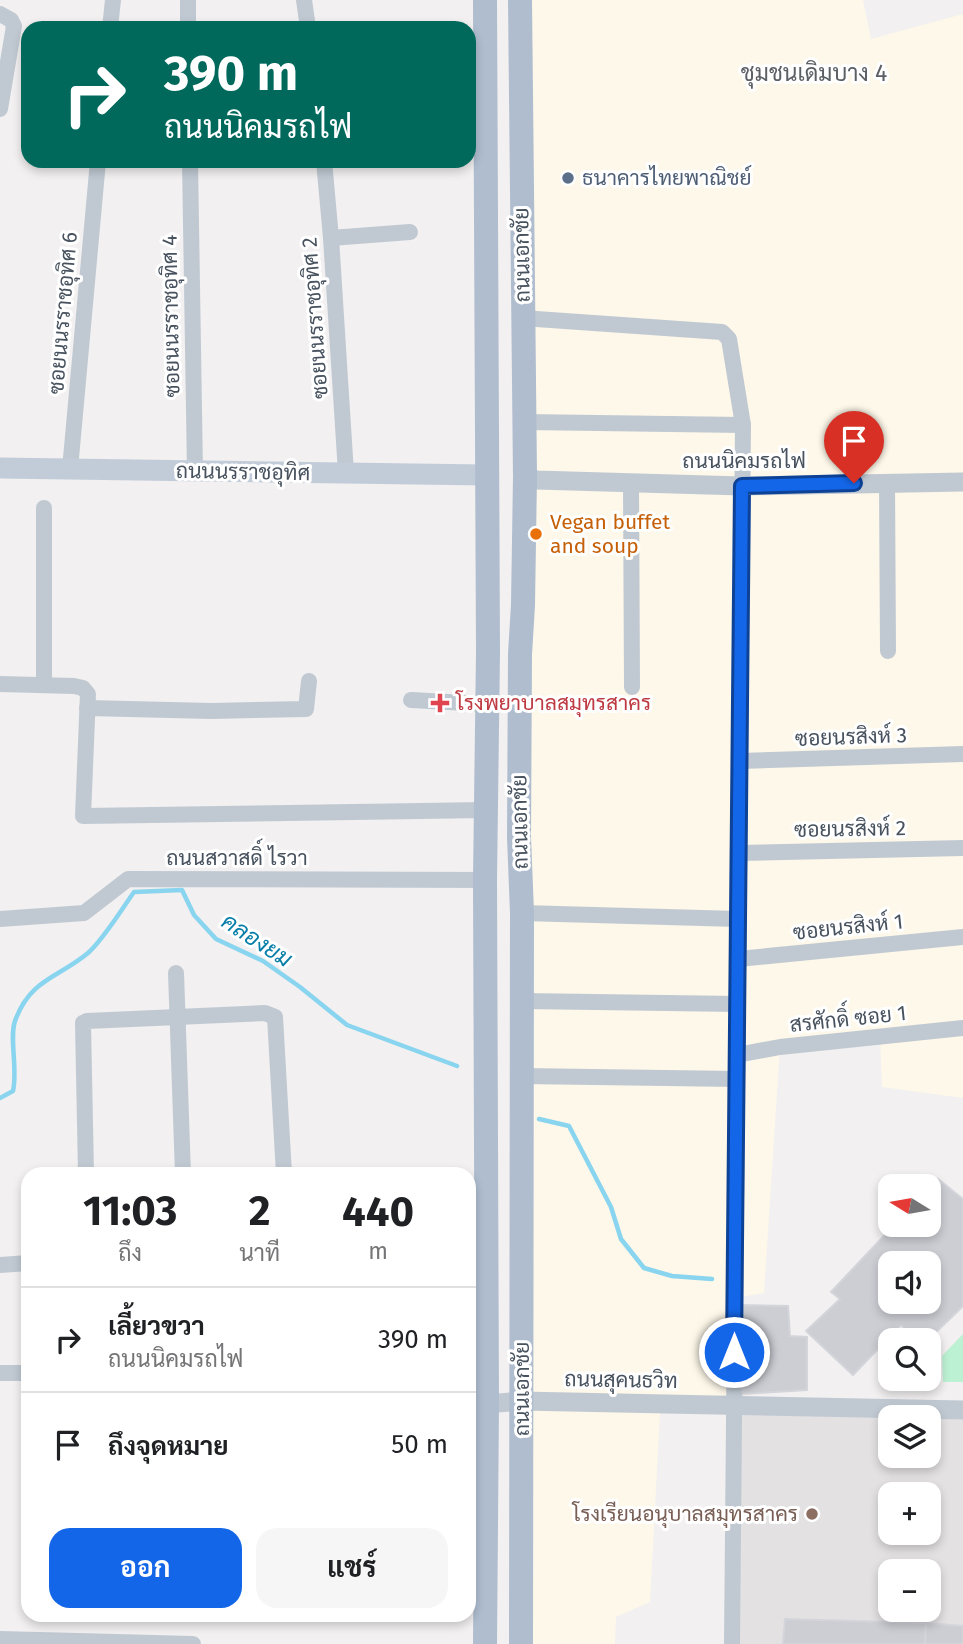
<!DOCTYPE html>
<html lang="th">
<head>
<meta charset="utf-8">
<style>
	body { margin:0; font-family:"Fira Sans",Sarabun,sans-serif; background:#f6f6f6; color:#202124; height:100vh; display:flex; flex-direction:column; font-size:26px; white-space:nowrap }
	* { box-sizing:border-box; margin:0 }
	p { font-size:23px; color:#757577 }
	.icon { flex:none; width:38px; height:38px; fill:none; stroke:currentColor; stroke-width:2; stroke-linecap:round; stroke-linejoin:round }
	.map { position:relative; flex:1; overflow:hidden }
	.side { position:absolute; left:21px; top:1167px; width:455px; height:455px; display:flex; flex-direction:column; background:#fff; border-radius:21px; box-shadow:0 4px 10px #0003 }
	.side>* { flex:none }
	.banner { position:absolute; left:21px; top:21px; width:455px; height:147px; border-radius:21px; box-shadow:0 4px 10px #0003; background:#00695c; color:#fff; overflow:hidden }
	.needle { width:46px; rotate:281deg }
	.tools { position:absolute; left:878px; top:1174px; display:grid; gap:14px }
	.tools a { display:grid; place-items:center; width:63px; height:63px; border-radius:14px; background:#fff; box-shadow:0 4px 10px #0003; font-size:35px }
	.pin { position:absolute; display:grid; place-items:center; width:60px; height:60px; color:#fff; margin:-72px -30px; border-radius:50% 50% 50% 0; rotate:-45deg; box-shadow:0 0 7px #0007 }
	.pin .icon { rotate:45deg }
	.me { position:absolute; width:77px; margin:-38px; rotate:0deg; stroke-linejoin:round; filter:drop-shadow(0 0 5px #0008) }
	.turn { display:flex; align-items:center; gap:24px; height:147px; padding:0 28px; font-size:32px }
	.turn .icon { width:91px; height:91px; stroke-width:2.5 }
	.turn b { display:block; font-size:49px; line-height:60px }
	.eta { display:flex; justify-content:space-evenly; align-items:center; height:119px; text-align:center }
	.eta b { font-size:42px; font-weight:700; line-height:49px }
	.primary-button { display:flex; gap:14px; margin-top:auto; padding:14px 28px }
	.primary-button a { flex:1; height:80px; border-radius:21px; background:#1466e8; color:#fff; font-size:28px; font-weight:700; line-height:80px; text-align:center }
	.primary-button a+a { background:#f6f6f6; color:#202124 }
	ul { padding:0; list-style:none }
	li { display:flex; align-items:center; gap:21px; height:105px; padding:0 28px; border-top:2px solid #e0e0e0 }
	li div { flex:1 }
	li b { display:block; font-size:26px }
	li em { font-style:normal }
	.map>svg:first-child { display:block }
	.commercial { fill:#fdf8e9 }
	.education { fill:#e3e1e2; fill-rule:evenodd }
	.green { fill:#bdf1d4 }
	.lines { fill:none; stroke-linecap:round; stroke-linejoin:round }
	.stream { stroke:#89d4ef; stroke-width:4.5 }
	.building { fill:#ccced4; stroke:#d4d5db; stroke-width:2; fill-rule:evenodd }
	.minor { stroke:#c0c9d2; stroke-width:16 }
	.tertiary { stroke:#c0c9d2; stroke-width:19 }
	.secondary { stroke:#c2ccd9; stroke-width:21 }
	.primary { stroke:#afbdcf; stroke-width:24 }
	.route-casing { stroke:#0d4297; stroke-width:18 }
	.route { stroke:#1466e8; stroke-width:12 }
	.service-dot { fill:#5c6f8a; stroke:#fff; stroke-width:2.5 }
	.food-dot { fill:#e8710a; stroke:#fff; stroke-width:2.5 }
	.health-dot { fill:#e0444e; stroke:#fff; stroke-width:2.5 }
	.education-dot { fill:#8d6e63; stroke:#fff; stroke-width:2.5 }
	.labels { text-anchor:middle; stroke-width:6; stroke-linejoin:round; paint-order:stroke }
	.service-label { font-size:21px; fill:#4e5e75; stroke:#fff; text-anchor:start }
	.street-label { font-size:21px; fill:#47525e; stroke:#fff }
	.food-label { font-size:21px; fill:#c56008; stroke:#fff; text-anchor:start }
	.health-label { font-size:21px; fill:#be3a42; stroke:#fff; text-anchor:start }
	.education-label { font-size:21px; fill:#785e54; stroke:#fff; text-anchor:end }
	.neighbourhood-label { font-size:23px; fill:#5c6065; stroke:#fff }
	.water-label { font-size:23px; font-style:italic; fill:#087ea8; stroke:#fff }
</style>
</head>
<body>
<div class="map">
<svg width="963" height="1644" viewBox="0 0 963 1644">
	<rect width="100%" height="100%" fill="#f2f0f0"/>
	<path class="commercial" d="M520,0H863L871,39L963,14V1098L882,1087L880,1036L780,1047L764,1293L735,1298L734,1406L660,1413L650,1602L616,1617L615,1644H523Z"/>
	<path class="education" d="M734,1406L963,1410V1644H734ZM891,1418H929V1456H891ZM891,1494H929V1533H891ZM891,1572H929V1610H891Z"/>
	<path class="green" d="M963,1334V1382H943L942,1356Z"/>
	<g class="lines">
		<g class="stream">
			<path d="M0,1098L13,1091C18,1069 9,1038 15,1021C30,979 58,978 88,953C103,940 122,909 134,892L182,890L194,915L216,939L263,961L300,987L347,1025L457,1066"/>
			<path d="M539,1119L569,1126L611,1207L621,1239L644,1268L672,1276L712,1279"/>
		</g>
	</g>
	<g class="building">
		<path d="M938,1179L963,1199V1306L928,1340H916L901,1325L853,1375L806,1331L840,1299L831,1292L894,1225H929V1188ZM891,1264H929V1302H891Z"/>
		<path d="M740,1305L788,1306L790,1336L807,1337V1390L742,1394Z"/>
		<path d="M785,1619L926,1623L925,1644H783Z"/>
		<path d="M926,1623L963,1626V1644H925Z"/>
	</g>
	<g class="lines">
		<g class="minor">
			<path d="M188,0V28"/>
			<path d="M304,0L308,28"/>
			<path d="M0,14L11,20L14,26L0,109"/>
			<path d="M110,28L113,0"/>
			<path d="M190,161L195,471"/>
			<path d="M324,161L331,238L346,473"/>
			<path d="M331,238L410,232"/>
			<path d="M522,318L722,332L729,339L743,425L732,1644"/>
			<path d="M524,422L743,425"/>
			<path d="M70,469L98,161"/>
			<path d="M631,483L632,687"/>
			<path d="M887,483L888,651"/>
			<path d="M0,684L74,686L83,688L88,694L83,816L487,810"/>
			<path d="M44,685V508"/>
			<path d="M411,700L486,704"/>
			<path d="M87,708L211,711L306,709L309,681"/>
			<path d="M740,761L963,754"/>
			<path d="M739,853L963,848"/>
			<path d="M522,913L738,919"/>
			<path d="M0,919L84,913L128,879L485,880"/>
			<path d="M738,959L963,937"/>
			<path d="M176,973L183,1174"/>
			<path d="M522,1001L738,1004"/>
			<path d="M737,1055L780,1047L963,1028"/>
			<path d="M522,1076L737,1079"/>
			<path d="M86,1174L83,1023L87,1021L265,1013L275,1017L284,1174"/>
			<path d="M0,1265L28,1263"/>
			<path d="M0,1373H28"/>
			<path d="M0,1639L193,1644"/>
		</g>
		<g class="tertiary">
			<path d="M525,476L536,480L742,486L963,482"/>
			<path d="M487,1404L521,1401L963,1410"/>
		</g>
		<path class="secondary" d="M0,468L486,475"/>
		<g class="primary">
			<path d="M520,0L525,476L523,605L520,654L519,837L522,913L521,1644"/>
			<path d="M485,1644L487,1404L485,880L488,652L485,0"/>
		</g>
	</g>
	<g class="lines">
		<defs>
			<path id="route" d="M734,1352L742,486L854,483"/>
		</defs>
		<use href="#route" class="route-casing"/>
		<use href="#route" class="route"/>
	</g>
	<circle class="service-dot" cx="568" cy="178" r="7"/>
	<circle class="food-dot" cx="536" cy="534" r="7"/>
	<path class="health-dot" d="M436.5 692.5h7v7h7v7h-7v7h-7v-7h-7v-7h7z"/>
	<circle class="education-dot" cx="812" cy="1514" r="7"/>
	<g class="labels">
		<g class="service-label">
			<text x="582" y="185">ธนาคารไทยพาณิชย์</text>
		</g>
		<g class="street-label">
			<text transform="translate(522 255) rotate(-91)" y="7">ถนนเอกชัย</text>
			<text transform="translate(63 313) rotate(-85)" y="7">ซอยนนรราชอุทิศ 6</text>
			<text transform="translate(171 316) rotate(-91)" y="7">ซอยนนรราชอุทิศ 4</text>
			<text transform="translate(315 318) rotate(-94)" y="7">ซอยนนรราชอุทิศ 2</text>
			<text x="744" y="468">ถนนนิคมรถไฟ</text>
			<text transform="translate(243 472) rotate(1)" y="7">ถนนนรราชอุทิศ</text>
			<text transform="translate(851 737) rotate(-2)" y="7">ซอยนรสิงห์ 3</text>
			<text transform="translate(520 822) rotate(-91)" y="7">ถนนเอกชัย</text>
			<text transform="translate(850 829) rotate(-1)" y="7">ซอยนรสิงห์ 2</text>
			<text x="237" y="865">ถนนสวาสดิ์ ไรวา</text>
			<text transform="translate(848 927) rotate(-6)" y="7">ซอยนรสิงห์ 1</text>
			<text transform="translate(848 1019) rotate(-6)" y="7">สรศักดิ์ ซอย 1</text>
			<text transform="translate(621 1380) rotate(1)" y="7">ถนนสุคนธวิท</text>
			<text transform="translate(522 1389) rotate(-90)" y="7">ถนนเอกชัย</text>
		</g>
		<g class="food-label">
			<text x="550" y="529">Vegan buffet<tspan x="550" dy="24">and soup</tspan></text>
		</g>
		<g class="health-label">
			<text x="456" y="710">โรงพยาบาลสมุทรสาคร</text>
		</g>
		<g class="education-label">
			<text x="798" y="1521">โรงเรียนอนุบาลสมุทรสาคร</text>
		</g>
		<g class="neighbourhood-label">
			<text x="814" y="81">ชุมชนเดิมบาง 4</text>
		</g>
		<g class="water-label">
			<text transform="translate(257 940) rotate(33)" y="8">คลองยม</text>
		</g>
	</g>
</svg>
<div class="tools">
<a><svg class="needle" viewBox="-14 -14 28 28"><path d="M0-13l5 13h-10z" fill="#e53935"/><path d="M0 13l5-13h-10z" fill="#757577"/></svg></a>
<a><svg class="icon" aria-label="sound" viewBox="0 0 24 24"><path d="M4 9h4l5-4v14l-5-4H4zM17 9q2 3 0 6"/></svg></a>
<a><svg class="icon" aria-label="search" viewBox="0 0 24 24"><circle cx="10" cy="10" r="6"/><path d="M15 15l6 6"/></svg></a>
<a><svg class="icon" aria-label="layers" viewBox="0 0 24 24"><path d="M12 4l9 5-9 5-9-5zM3 14l9 5 9-5"/></svg></a>
<a>+</a>
<a>−</a>
</div>
<div class="pin" style="left:854px;top:483px;background:#d93025"><svg class="icon" aria-label="arrive" viewBox="0 0 24 24"><path d="M6 21V4h12l-3 4 3 4H6"/></svg></div>
<svg class="me" style="left:734px;top:1352px" viewBox="-20 -20 40 40"><circle r="17" fill="#1466e8" stroke="#fff" stroke-width="3"/><path d="M0-11L8 9 0 5-8 9z" fill="#fff"/></svg>
<div class="banner">
<div class="turn"><svg class="icon" aria-label="right" viewBox="0 0 24 24"><path d="M7 20v-9h11M14 6l5 5-5 5"/></svg><div><b>390 m</b>ถนนนิคมรถไฟ</div></div>
</div>
<section class="side">
<div class="eta">
<div><b>11:03</b><p>ถึง</p></div>
<div><b>2</b><p>นาที</p></div>
<div><b>440</b><p>m</p></div>
</div>
<ul>
<li><svg class="icon" aria-label="right" viewBox="0 0 24 24"><path d="M7 20v-9h11M14 6l5 5-5 5"/></svg><div><b>เลี้ยวขวา</b><p>ถนนนิคมรถไฟ</p></div><em>390 m</em></li>
<li><svg class="icon" aria-label="arrive" viewBox="0 0 24 24"><path d="M6 21V4h12l-3 4 3 4H6"/></svg><div><b>ถึงจุดหมาย</b></div><em>50 m</em></li>
</ul>
<div class="primary-button"><a>ออก</a><a>แชร์</a></div>
</section>
</div>
</body>
</html>
